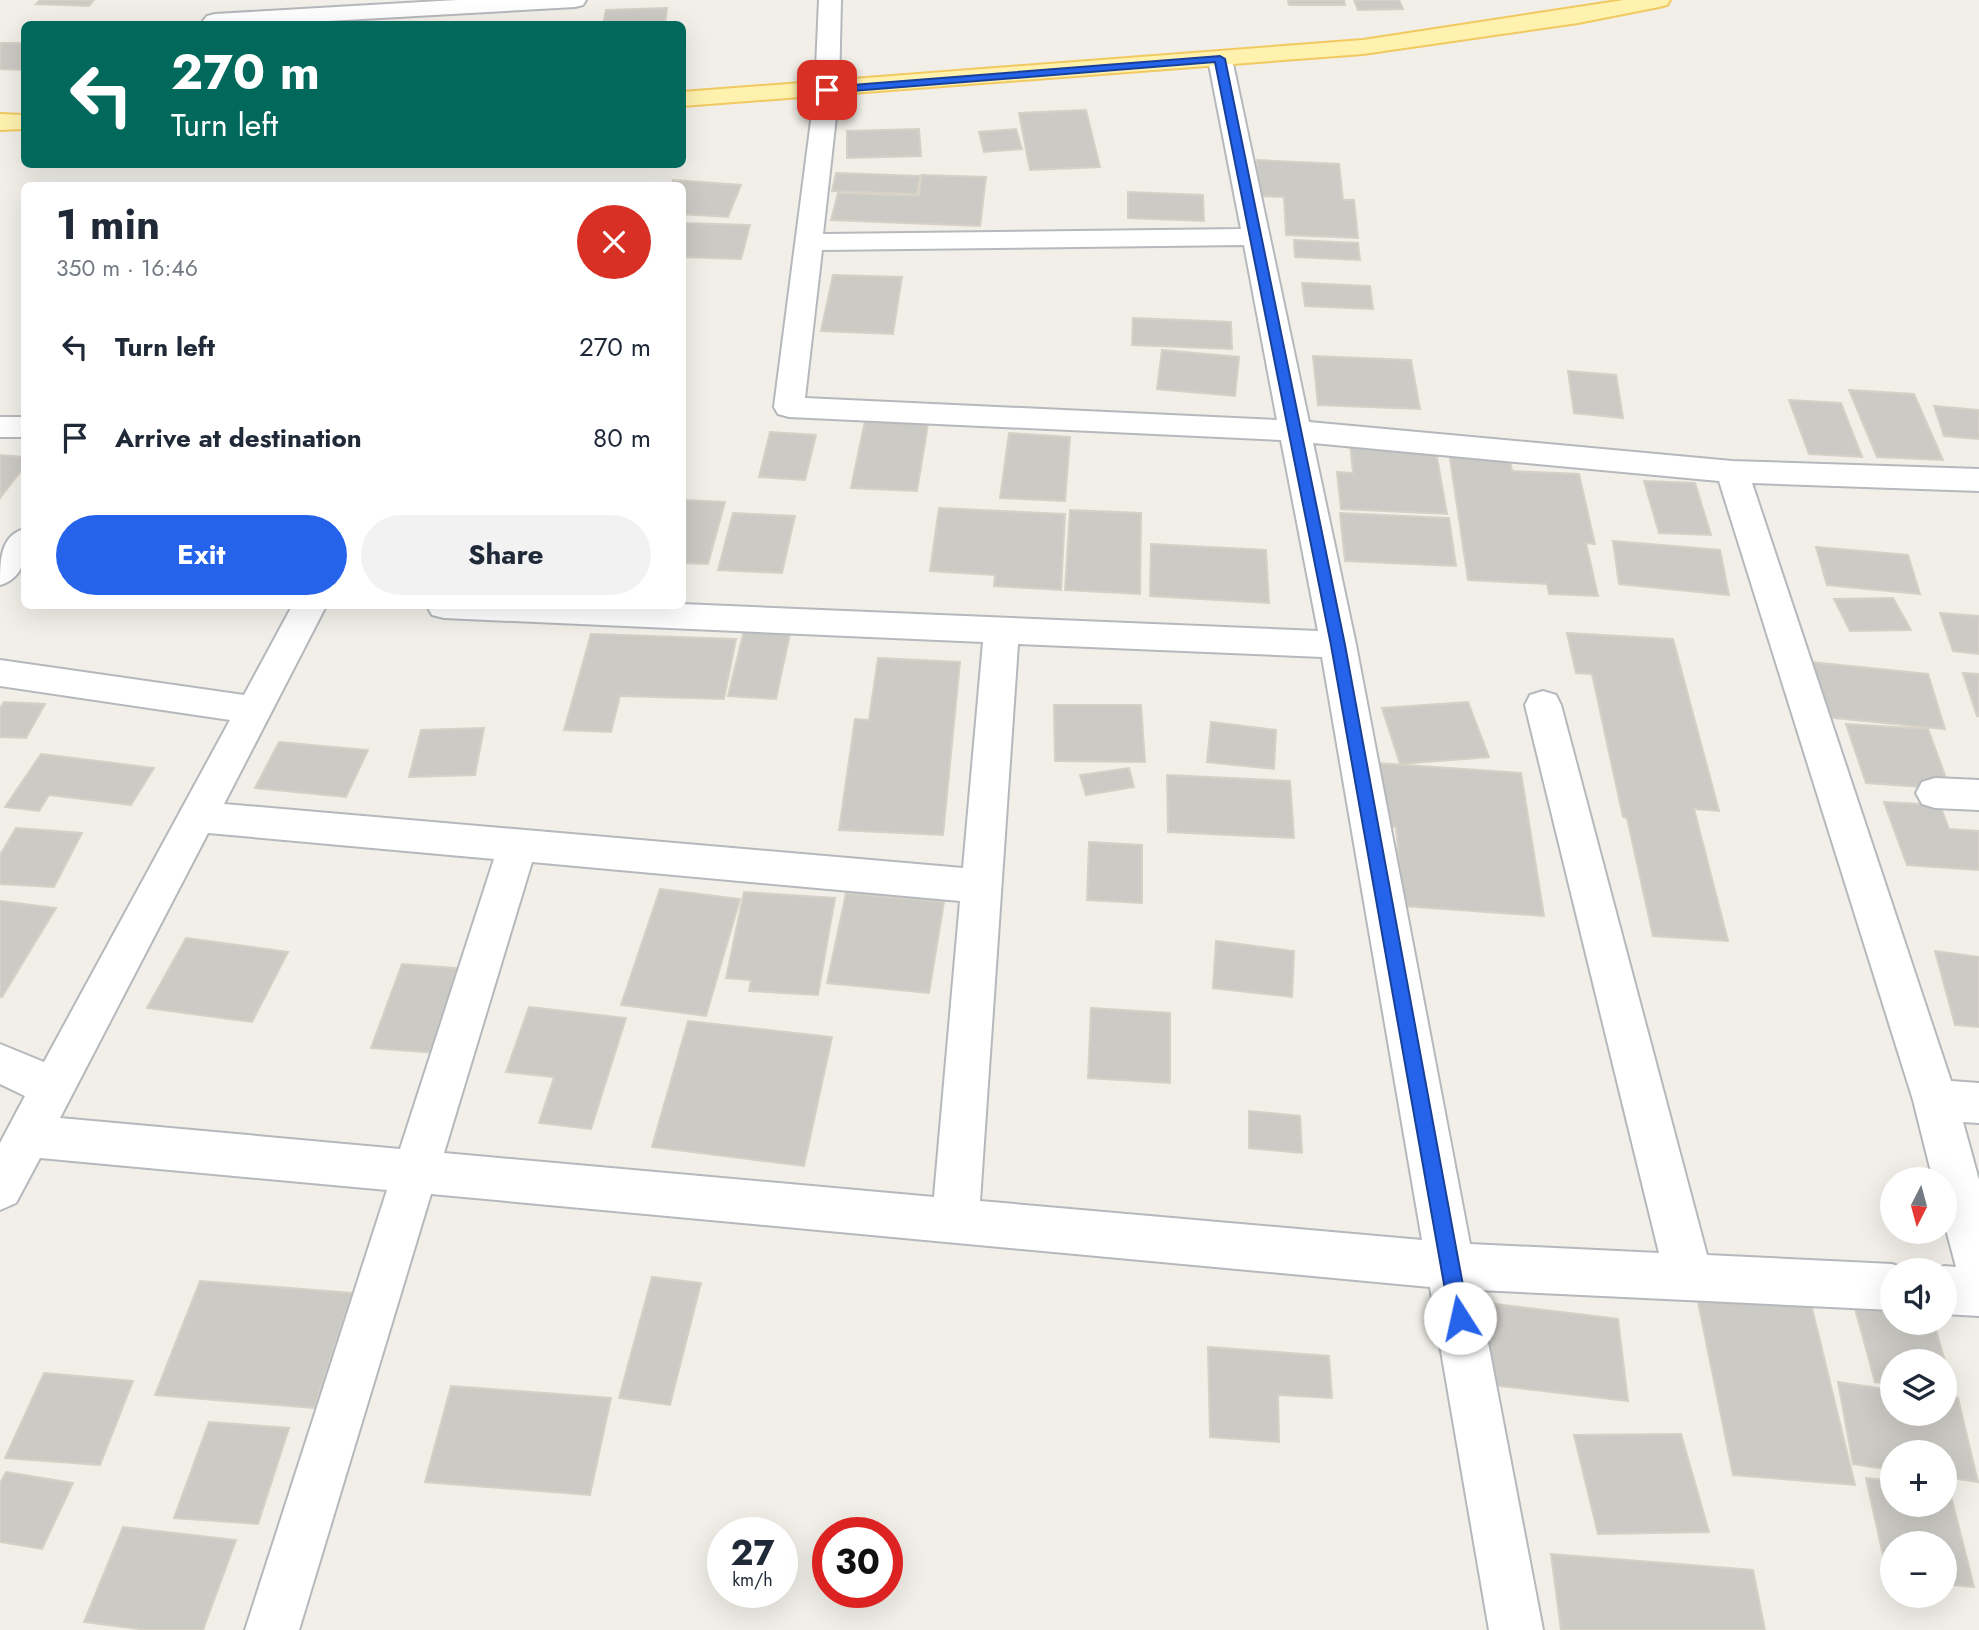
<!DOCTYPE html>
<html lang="en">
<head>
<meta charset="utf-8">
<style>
	body { margin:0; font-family:Jost,sans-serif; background:#f2f2f3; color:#1f2937; height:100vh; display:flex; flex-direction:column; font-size:26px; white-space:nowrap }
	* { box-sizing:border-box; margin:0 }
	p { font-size:23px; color:#747a83 }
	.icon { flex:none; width:38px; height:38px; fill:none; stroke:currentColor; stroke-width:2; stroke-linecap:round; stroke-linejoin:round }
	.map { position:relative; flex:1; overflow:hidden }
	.details { position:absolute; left:21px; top:182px; width:665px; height:427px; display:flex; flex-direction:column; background:#fff; border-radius:10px; box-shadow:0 7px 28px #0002 }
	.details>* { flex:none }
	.top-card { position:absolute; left:21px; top:21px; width:665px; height:147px; border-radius:10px; box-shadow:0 7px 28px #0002; background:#00695c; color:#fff; overflow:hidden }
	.needle { width:46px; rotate:186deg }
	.tools { position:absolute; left:1880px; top:1167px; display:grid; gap:14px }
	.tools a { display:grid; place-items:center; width:77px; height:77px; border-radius:50%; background:#fff; box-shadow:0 7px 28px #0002; font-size:35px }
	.speed { position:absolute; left:707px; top:1517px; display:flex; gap:14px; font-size:35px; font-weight:700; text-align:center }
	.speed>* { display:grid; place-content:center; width:91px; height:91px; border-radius:50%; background:#fff; box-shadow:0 7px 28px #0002; line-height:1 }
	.speed small { font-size:18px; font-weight:400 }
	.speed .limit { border:10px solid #d22; background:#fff; color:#111 }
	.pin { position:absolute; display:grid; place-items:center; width:60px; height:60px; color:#fff; margin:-30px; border-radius:14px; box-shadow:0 4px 10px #0006 }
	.me { position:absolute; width:77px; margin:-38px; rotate:350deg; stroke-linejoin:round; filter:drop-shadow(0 0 5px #0008) }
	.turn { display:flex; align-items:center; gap:24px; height:147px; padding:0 35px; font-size:32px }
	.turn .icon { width:91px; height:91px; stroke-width:2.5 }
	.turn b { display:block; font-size:49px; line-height:60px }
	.round { display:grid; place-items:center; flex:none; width:74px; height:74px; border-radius:37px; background:#f2f2f3 }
	.overview { display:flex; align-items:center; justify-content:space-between; height:119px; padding:0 35px }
	h1 { font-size:42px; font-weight:700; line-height:52px }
	.button { display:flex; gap:14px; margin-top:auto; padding:14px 35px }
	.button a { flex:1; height:80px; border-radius:42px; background:#2563eb; color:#fff; font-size:28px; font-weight:700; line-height:80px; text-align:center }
	.button a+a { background:#f2f2f3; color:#1f2937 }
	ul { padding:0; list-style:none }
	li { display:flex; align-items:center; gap:21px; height:91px; padding:0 35px }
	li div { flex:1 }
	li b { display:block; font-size:26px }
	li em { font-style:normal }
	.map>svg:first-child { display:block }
	.building { fill:#cccac5; stroke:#d6d1c6; stroke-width:2 }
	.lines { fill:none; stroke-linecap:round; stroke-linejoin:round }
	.minor-casing { stroke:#b5b8bc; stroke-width:4 }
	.major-casing { stroke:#f2c960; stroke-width:4 }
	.minor { fill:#fff; fill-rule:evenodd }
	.major { fill:#fff2af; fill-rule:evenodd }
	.route { fill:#2563eb; stroke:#184099; stroke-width:2 }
</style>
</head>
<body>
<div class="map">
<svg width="1979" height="1630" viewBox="0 0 1979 1630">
	<rect width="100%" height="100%" fill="#f1efe8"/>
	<g class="building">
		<path d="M40,0H94L89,6L36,4Z"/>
		<path d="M1288,0H1344L1345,5H1289Z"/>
		<path d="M1354,0H1399L1403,9L1358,10Z"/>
		<path d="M667,8L665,24H603L606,10Z"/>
		<path d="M0,43H24V70L0,69Z"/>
		<path d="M1086,110L1100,167L1030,170L1019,113Z"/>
		<path d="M919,129L921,156L847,158V131Z"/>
		<path d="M1016,129L1022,149L984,152L979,132Z"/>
		<path d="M1257,160L1339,164L1343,200H1354L1358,238L1286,235L1284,197L1258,196Z"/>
		<path d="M836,173L920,176L917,194L832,191Z"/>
		<path d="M922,175L986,177L980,226L831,220L838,193L919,196Z"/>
		<path d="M673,180L741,185L728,217L682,214V186H671Z"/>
		<path d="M1128,192L1203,195L1204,221L1128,218Z"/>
		<path d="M682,223L750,225L741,259L682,257Z"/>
		<path d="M1294,240L1358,243L1360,260L1295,257Z"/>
		<path d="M833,275L902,277L893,334L821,331Z"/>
		<path d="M1302,283L1370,286L1373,309L1305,306Z"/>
		<path d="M1133,318L1231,322L1232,349L1132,345Z"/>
		<path d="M1162,350L1239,357L1235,396L1157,389Z"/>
		<path d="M1313,356L1411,360L1420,409L1318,405Z"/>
		<path d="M1568,371L1616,375L1623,418L1574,413Z"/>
		<path d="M1849,390L1914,394L1943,460L1877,457Z"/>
		<path d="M1789,400L1841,403L1862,457L1809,454Z"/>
		<path d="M1934,406L1979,410V439L1944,436Z"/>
		<path d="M865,421L928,424L917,491L851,488Z"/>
		<path d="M770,432L816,435L805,480L759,477Z"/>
		<path d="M1009,433L1070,437L1065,501L1000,498Z"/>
		<path d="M1350,443L1435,446L1447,514L1341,509L1337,472L1353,473Z"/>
		<path d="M1449,452L1509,455L1512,471L1579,474L1595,544L1586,543L1598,596L1549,594L1547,584L1468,580Z"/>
		<path d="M0,455L24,457V467L0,498Z"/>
		<path d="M1644,481L1695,483L1711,535L1659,533Z"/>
		<path d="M682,500L725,502L708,564L682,563Z"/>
		<path d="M939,508L1065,514L1061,590L994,586L995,575L930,571Z"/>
		<path d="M1070,510L1141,513L1140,594L1065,590Z"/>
		<path d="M733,513L795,516L782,573L718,570Z"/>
		<path d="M1340,513L1449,518L1456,566L1345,561Z"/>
		<path d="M1613,541L1720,550L1729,595L1619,584Z"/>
		<path d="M1151,544L1266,550L1269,603L1150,596Z"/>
		<path d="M1816,547L1908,555L1920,594L1827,585Z"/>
		<path d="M1893,598L1911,630L1850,631L1834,599Z"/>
		<path d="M1940,613L1979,616V654L1953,651Z"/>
		<path d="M745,626L791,629L776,699L728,696Z"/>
		<path d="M1567,633L1673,639L1719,811L1694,809L1728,941L1653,936L1627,818L1623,817L1592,674L1576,673Z"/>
		<path d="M591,634L736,639L724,699L620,696L611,732L564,730Z"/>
		<path d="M878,658L960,662L943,835L839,830L855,719L869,720Z"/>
		<path d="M1811,662L1928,674L1945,729L1825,717Z"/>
		<path d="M1963,673L1979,674V716H1977Z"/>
		<path d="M4,702L45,704L26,738L0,737V708Z"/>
		<path d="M1468,702L1489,757L1400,764L1382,708Z"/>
		<path d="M1054,705H1141L1145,762L1055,761Z"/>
		<path d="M1211,722L1276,730L1274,769L1207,762Z"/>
		<path d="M1846,724L1928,729L1950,789L1866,783Z"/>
		<path d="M484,728L475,775L409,777L421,730Z"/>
		<path d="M279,742L368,750L346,797L255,788Z"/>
		<path d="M41,754L154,768L131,805L49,795L39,811L5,807Z"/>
		<path d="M1376,763L1521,773L1544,916L1403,906L1396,827L1381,826Z"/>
		<path d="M1129,768L1134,787L1086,795L1080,775Z"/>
		<path d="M1167,775L1290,781L1294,838L1168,832Z"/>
		<path d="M1884,802L1940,805L1949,829L1979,831V870L1907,865Z"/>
		<path d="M16,828L82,833L54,887L0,884V855Z"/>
		<path d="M1089,842L1142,845V903L1087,900Z"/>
		<path d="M660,889L740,899L706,1016L621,1005Z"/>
		<path d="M744,892L835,898L818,995L749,991L751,980L726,978Z"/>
		<path d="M846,893L944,902L929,993L827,983Z"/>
		<path d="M0,901L56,908L2,997H0Z"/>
		<path d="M186,938L288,952L252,1022L147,1008Z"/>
		<path d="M1216,941L1294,951L1292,997L1213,988Z"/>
		<path d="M1935,951L1979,957V1027L1955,1025Z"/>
		<path d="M402,964L467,969L438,1053L371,1048Z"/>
		<path d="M529,1007L626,1018L591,1129L539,1123L554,1077L506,1072Z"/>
		<path d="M1091,1008L1170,1013V1083L1088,1078Z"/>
		<path d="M688,1021L832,1037L804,1166L652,1147Z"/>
		<path d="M1249,1111L1300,1116L1302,1153L1249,1148Z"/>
		<path d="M652,1277L701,1283L670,1405L619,1398Z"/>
		<path d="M200,1281L352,1293L314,1408L155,1395Z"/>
		<path d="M1696,1292L1810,1300L1855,1485L1733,1475Z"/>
		<path d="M1479,1302L1618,1319L1628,1401L1484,1384Z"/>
		<path d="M1854,1305L1892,1308V1323H1934L1953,1389L1944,1388V1362H1892V1384L1875,1382Z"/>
		<path d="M1208,1347L1329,1356L1332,1398L1278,1395L1279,1442L1210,1437Z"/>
		<path d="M44,1373L133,1381L100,1465L5,1458Z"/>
		<path d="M1838,1382L1892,1390V1414H1944V1396L1958,1398L1978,1482L1944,1477V1452H1892V1470L1853,1464Z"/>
		<path d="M451,1386L611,1398L590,1495L425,1482Z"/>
		<path d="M209,1422L289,1428L258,1524L174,1518Z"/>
		<path d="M1681,1434L1709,1532L1598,1534L1574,1435Z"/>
		<path d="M6,1472L73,1483L42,1549L0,1542V1483Z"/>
		<path d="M1866,1478L1892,1481V1505H1944V1488H1949L1974,1587L1944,1584V1544H1892V1578H1888Z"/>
		<path d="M123,1527L236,1540L203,1630H146L84,1622Z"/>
		<path d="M1551,1554L1753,1570L1765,1630H1561Z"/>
	</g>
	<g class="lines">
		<defs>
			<g id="minor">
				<path d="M457,0H586L583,5L575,7L274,24H206L203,21L207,16L215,14Z"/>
				<path d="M819,0H841L839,90L823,234L1241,229L1208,59L1212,54L1220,52L1228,54L1232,59L1309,422L1732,461L1979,469V491L1752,483L1951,1081L1979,1083V1123L1963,1122L1979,1180V1316L1944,1314V1270H1934L1944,1266L1956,1267L1944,1222V1180H1933L1913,1100L1719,481L1313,443L1356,645L1470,1244L1659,1253L1525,705L1530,695L1543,691L1556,695L1561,705L1707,1255L1892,1264L1909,1270H1892V1310L1478,1290L1543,1630H1489L1430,1287L431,1194L299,1630H245L387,1190L40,1158L16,1203L0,1210V1143L25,1096L0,1084V1044L44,1062L230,720L0,686V660L244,695L292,606H326L224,804L963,868L983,642L444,618L432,615L427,606L682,604L1318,631L1281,440L789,417L778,414L774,407L815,90ZM1244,245L1277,420L805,398L822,250ZM1018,644L1322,657L1422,1240L980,1201ZM208,833L494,859L400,1149L60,1118ZM532,862L960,901L934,1197L444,1153Z"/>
				<rect x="0" y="417" width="24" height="20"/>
				<path d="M24,529C26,552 27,577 0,585C0,561 0,536 24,529Z"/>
				<path d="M1935,778L1979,780V810L1935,808L1922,804L1916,793L1922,782Z"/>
			</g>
			<g id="major">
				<path d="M1624,0H1670L1667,5L1659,7L1578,23L1363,54L682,106V92L1363,40Z"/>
				<path d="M0,114L24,115V129L0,130Z"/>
			</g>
		</defs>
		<use href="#minor" class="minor-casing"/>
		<use href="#major" class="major-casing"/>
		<use href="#minor" class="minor"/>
		<use href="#major" class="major"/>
	</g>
	<path class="route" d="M1220,56L1225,59L1345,645L1469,1318L1467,1325L1460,1328L1452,1325L1450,1318L1331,645L1215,62L827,93L822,90L827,87Z"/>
</svg>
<div class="tools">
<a><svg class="needle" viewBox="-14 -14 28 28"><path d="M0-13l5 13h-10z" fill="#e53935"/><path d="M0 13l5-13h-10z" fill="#747a83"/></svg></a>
<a><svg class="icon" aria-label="sound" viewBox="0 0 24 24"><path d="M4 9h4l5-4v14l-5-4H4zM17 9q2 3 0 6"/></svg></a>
<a><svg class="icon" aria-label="layers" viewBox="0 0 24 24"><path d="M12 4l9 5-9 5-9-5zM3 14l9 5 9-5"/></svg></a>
<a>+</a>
<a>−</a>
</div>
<div class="speed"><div>27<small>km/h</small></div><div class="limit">30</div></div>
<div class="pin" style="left:827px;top:90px;background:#d93025"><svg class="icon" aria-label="arrive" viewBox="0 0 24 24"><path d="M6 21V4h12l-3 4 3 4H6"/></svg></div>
<svg class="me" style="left:1460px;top:1318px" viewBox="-20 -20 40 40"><circle r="19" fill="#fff"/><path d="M0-13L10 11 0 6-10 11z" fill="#2563eb"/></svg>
<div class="top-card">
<div class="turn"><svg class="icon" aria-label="left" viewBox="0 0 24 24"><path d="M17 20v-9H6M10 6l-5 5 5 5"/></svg><div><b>270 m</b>Turn left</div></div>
</div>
<section class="details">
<div class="overview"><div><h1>1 min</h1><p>350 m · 16:46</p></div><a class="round" style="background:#d93025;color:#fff"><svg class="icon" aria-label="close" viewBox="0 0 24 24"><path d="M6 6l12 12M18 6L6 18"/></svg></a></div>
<ul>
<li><svg class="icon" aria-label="left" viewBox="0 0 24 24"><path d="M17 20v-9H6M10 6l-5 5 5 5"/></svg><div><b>Turn left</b></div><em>270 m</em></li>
<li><svg class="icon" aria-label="arrive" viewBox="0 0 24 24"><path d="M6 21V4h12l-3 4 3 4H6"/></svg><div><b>Arrive at destination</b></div><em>80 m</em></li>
</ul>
<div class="button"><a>Exit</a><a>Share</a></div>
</section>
</div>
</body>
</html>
